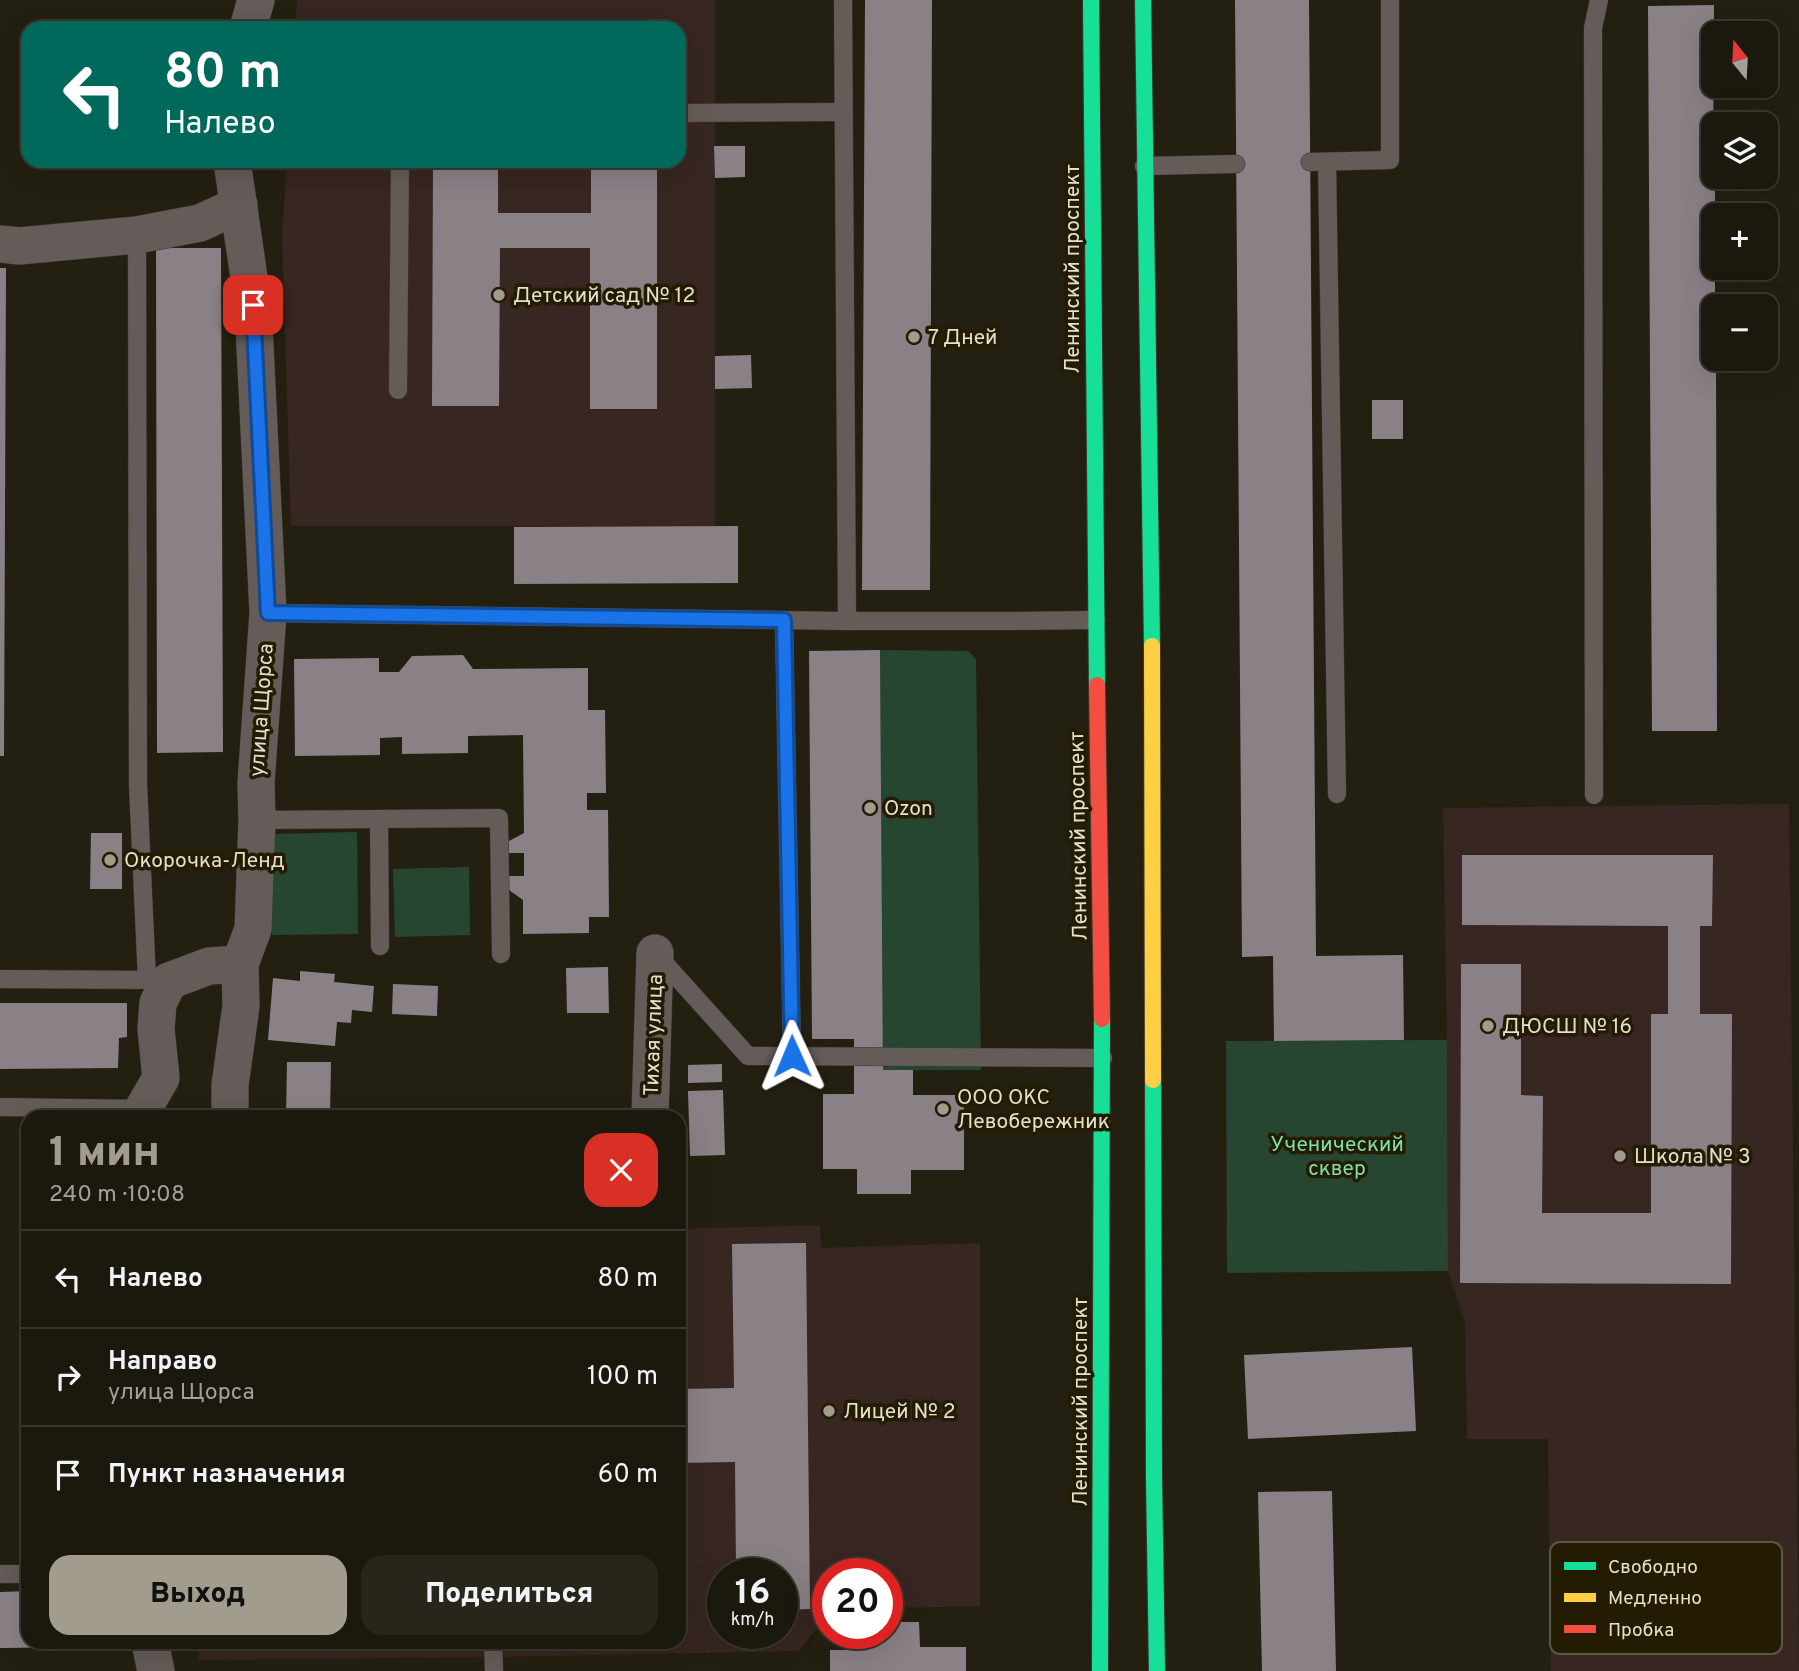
<!DOCTYPE html>
<html lang="ru">
<head>
<meta charset="utf-8">
<style>
	body { margin:0; font-family:Overpass,sans-serif; background:#28251b; color:#f1f3f6; height:100vh; display:flex; flex-direction:column; font-size:26px; white-space:nowrap }
	* { box-sizing:border-box; margin:0 }
	p { font-size:23px; color:#a0a09d }
	.icon { flex:none; width:38px; height:38px; fill:none; stroke:currentColor; stroke-width:2; stroke-linecap:round; stroke-linejoin:round }
	.map { position:relative; flex:1; overflow:hidden }
	.sheet { position:absolute; left:21px; top:1110px; width:665px; height:539px; display:flex; flex-direction:column; background:#1b180d; border-radius:21px; box-shadow:0 7px 28px #0002,0 0 0 2px #39372e }
	.sheet>* { flex:none }
	.banner { position:absolute; left:21px; top:21px; width:665px; height:147px; border-radius:21px; box-shadow:0 7px 28px #0002,0 0 0 2px #39372e; background:#00695c; color:#fff; overflow:hidden }
	.needle { width:46px; rotate:342deg }
	.tools { position:absolute; left:1701px; top:21px; display:grid; gap:14px }
	.tools a { display:grid; place-items:center; width:77px; height:77px; border-radius:14px; background:#1b180d; box-shadow:0 7px 28px #0002,0 0 0 2px #39372e; font-size:35px }
	.speed { position:absolute; left:707px; top:1558px; display:flex; gap:14px; font-size:35px; font-weight:700; text-align:center }
	.speed>* { display:grid; place-content:center; width:91px; height:91px; border-radius:50%; background:#1b180d; box-shadow:0 7px 28px #0002,0 0 0 2px #39372e; line-height:1 }
	.speed small { font-size:18px; font-weight:400 }
	.speed .limit { border:10px solid #d22; background:#fff; color:#111 }
	.pin { position:absolute; display:grid; place-items:center; width:60px; height:60px; color:#fff; margin:-30px; border-radius:14px; box-shadow:0 4px 10px #0006 }
	.me { position:absolute; width:77px; margin:-38px; rotate:359deg; stroke-linejoin:round; filter:drop-shadow(0 0 5px #0008) }
	.turn { display:flex; align-items:center; gap:24px; height:147px; padding:0 28px; font-size:32px }
	.turn .icon { width:91px; height:91px; stroke-width:2.5 }
	.turn b { display:block; font-size:49px; line-height:60px }
	.round { display:grid; place-items:center; flex:none; width:74px; height:74px; border-radius:21px; background:#28251b }
	.head { display:flex; align-items:center; justify-content:space-between; height:119px; padding:0 28px }
	h1 { font-size:42px; font-weight:800; line-height:52px; color:#a19c8c }
	.action { display:flex; gap:14px; margin-top:auto; padding:14px 28px }
	.action a { flex:1; height:80px; border-radius:21px; background:#a19c8c; color:#111; font-size:28px; font-weight:800; line-height:80px; text-align:center }
	.action a+a { background:#28251b; color:#f1f3f6 }
	ul { padding:0; list-style:none }
	li { display:flex; align-items:center; gap:21px; height:98px; padding:0 28px; border-top:2px solid #39372e }
	li div { flex:1 }
	li b { display:block; font-size:26px }
	li em { font-style:normal }
	.map>svg:first-child { display:block }
	.education { fill:#372621; fill-rule:evenodd }
	.green { fill:#274632 }
	.building { fill:#8a8187 }
	.lines { fill:none; stroke-linecap:round; stroke-linejoin:round }
	.lane-casing { stroke:#3d3a2d; stroke-width:19 }
	.street-casing { stroke:#3d3a2d; stroke-width:38 }
	.fast-casing { stroke:#3d3a2d; stroke-width:18 }
	.slow-casing { stroke:#3d3a2d; stroke-width:18 }
	.jam-casing { stroke:#3d3a2d; stroke-width:18 }
	.lane { stroke:#655b58; stroke-width:18 }
	.street { stroke:#655b58; stroke-width:37 }
	.fast { stroke:#16e098; stroke-width:16 }
	.slow { stroke:#ffcf43; stroke-width:16 }
	.jam { stroke:#f24e42; stroke-width:16 }
	.route-casing { stroke:#114b97; stroke-width:18 }
	.route { stroke:#1a73e8; stroke-width:12 }
	.poi-dot { fill:#a19c8c; stroke:#231b02; stroke-width:2.5 }
	.labels { text-anchor:middle; stroke-width:7; stroke-linejoin:round; paint-order:stroke }
	.street-label { font-size:21px; fill:#e4dfcf; stroke:#231b02 }
	.poi-label { font-size:21px; fill:#e4dfcf; stroke:#231b02; text-anchor:start }
	.park-label { font-size:21px; fill:#7cdfa8; stroke:#231b02 }
	.key { fill:#231b02; stroke:#5d5640; stroke-width:2 }
	.key-label { font-size:19px; fill:#e4dfcf }
</style>
</head>
<body>
<div class="map">
<svg width="1799" height="1671" viewBox="0 0 1799 1671">
	<rect width="100%" height="100%" fill="#242011"/>
	<g class="education">
		<path d="M297,0H715V526H291L282,234L287,161H679V28H295Z"/>
		<path d="M1789,804L1799,1671H1551L1548,1439H1467L1465,1323L1448,1271L1447,1040L1443,808Z"/>
		<path d="M820,1225L821,1248L980,1243V1606L887,1608V1573H828V1616L798,1651L494,1657L199,1660V1642H679V1229ZM723,1573H782V1633H723Z"/>
	</g>
	<g class="green">
		<path d="M880,650L968,651L976,659L981,1070H883Z"/>
		<path d="M357,832L358,934L272,935L271,834Z"/>
		<path d="M469,867L470,935L395,937L393,869Z"/>
		<path d="M1447,1040L1448,1271L1227,1273L1226,1041Z"/>
	</g>
	<g class="building">
		<path d="M865,0H932L930,590H862Z"/>
		<path d="M1235,0H1309L1316,956L1403,955L1404,1040L1274,1041L1273,956L1242,957Z"/>
		<path d="M1714,5L1713,177H1715V215H1713V268H1715V306H1713V359H1716L1717,731H1652L1648,6Z"/>
		<path d="M714,146H745V177L715,178Z"/>
		<path d="M433,161H498V213H591V161H657V409H590V248H500L499,406H432Z"/>
		<path d="M156,248H221L223,752L157,753Z"/>
		<path d="M0,268H6L4,756H0Z"/>
		<path d="M751,355L752,388L715,389V356Z"/>
		<rect x="1372" y="400" width="31" height="39"/>
		<path d="M738,526V583L514,584V527Z"/>
		<path d="M880,650L883,1070H913V1095H964V1170H911V1194H857V1169H823V1094H854V1039H812L809,651Z"/>
		<path d="M463,655L473,669L588,668V710H605L606,793H587V810H608L609,917H589V933L523,934V900L509,890V876H524V853H507V842L524,833L523,735L468,736V753L402,754V737L380,738V755L295,756L294,659L379,658V672H399L412,656Z"/>
		<path d="M91,833H122V889H90Z"/>
		<path d="M1462,855H1713L1712,926H1700V1014H1732L1731,1284L1460,1283L1461,964H1521V1095L1543,1096L1542,1213H1651V1014H1668V926L1462,925Z"/>
		<path d="M608,967L609,1013H567L566,968Z"/>
		<path d="M300,971L335,974L334,982L374,986L372,1012L352,1010L351,1023L337,1022L335,1046L268,1040L273,978L300,981Z"/>
		<path d="M393,984L438,986L437,1016L392,1014Z"/>
		<path d="M0,1003H127V1037L119,1038L118,1068L0,1069Z"/>
		<path d="M287,1062H331L330,1116H286Z"/>
		<path d="M722,1064V1082L688,1083V1065Z"/>
		<path d="M723,1090L725,1155L690,1156L688,1091Z"/>
		<rect x="564" y="1110" width="41" height="6"/>
		<path d="M806,1243L810,1609L782,1610V1573H736L735,1462L679,1463V1389L734,1388L732,1244Z"/>
		<path d="M22,1309H28V1364L20,1363Z"/>
		<path d="M1412,1347L1416,1431L1248,1439L1244,1355Z"/>
		<path d="M1332,1491L1336,1671H1262L1258,1492Z"/>
		<path d="M28,1591V1642H90V1647L0,1648V1592Z"/>
		<path d="M887,1622H919L920,1647H966V1671H830V1650H862L861,1633H887Z"/>
	</g>
	<g class="lines">
		<defs>
			<g id="lane">
				<path d="M843,0L847,621"/>
				<path d="M679,113L843,112"/>
				<path d="M1310,162L1390,160V0"/>
				<path d="M1327,162L1337,794"/>
				<path d="M1144,166L1236,164"/>
				<path d="M137,235L138,785L147,980"/>
				<path d="M398,390L400,161"/>
				<path d="M268,613L847,621H1015L1096,620"/>
				<path d="M784,620L792,1056"/>
				<path d="M1594,795L1593,28L1599,0"/>
				<path d="M379,819L380,946"/>
				<path d="M257,820L499,818L501,954"/>
				<path d="M658,956L748,1056L1103,1058"/>
				<path d="M0,979L158,980"/>
				<path d="M0,1107L143,1109"/>
				<path d="M0,1574H28"/>
				<path d="M493,1642L494,1671"/>
			</g>
			<g id="street">
				<path d="M248,28L256,0"/>
				<path d="M0,244L19,246L137,235L200,223L239,205"/>
				<path d="M143,1116V1109L161,1078L156,1029L158,1003L169,981L209,966L240,964"/>
				<path d="M230,1116V1085L241,1006L240,964L253,929L257,820L256,783L268,613L253,305L232,161"/>
				<path d="M650,1116L655,953"/>
				<path d="M150,1642L156,1671"/>
			</g>
			<g id="fast">
				<path d="M1091,0L1097,685"/>
				<path d="M1143,0L1152,646"/>
				<path d="M1153,1080L1154,1476L1157,1671"/>
				<path d="M1100,1671L1102,1019"/>
			</g>
			<path id="slow" d="M1152,646L1153,1080"/>
			<path id="jam" d="M1097,685L1102,1019"/>
		</defs>
		<use href="#lane" class="lane-casing"/>
		<use href="#street" class="street-casing"/>
		<use href="#fast" class="fast-casing"/>
		<use href="#slow" class="slow-casing"/>
		<use href="#jam" class="jam-casing"/>
		<use href="#lane" class="lane"/>
		<use href="#street" class="street"/>
		<use href="#fast" class="fast"/>
		<use href="#slow" class="slow"/>
		<use href="#jam" class="jam"/>
	</g>
	<g class="lines">
		<defs>
			<path id="route" d="M253,305L268,613L784,620L792,1056"/>
		</defs>
		<use href="#route" class="route-casing"/>
		<use href="#route" class="route"/>
	</g>
	<g class="poi-dot">
		<circle cx="499" cy="295" r="7"/>
		<circle cx="914" cy="337" r="7"/>
		<circle cx="870" cy="808" r="7"/>
		<circle cx="110" cy="860" r="7"/>
		<circle cx="1488" cy="1026" r="7"/>
		<circle cx="943" cy="1109" r="7"/>
		<circle cx="1620" cy="1156" r="7"/>
		<circle cx="829" cy="1411" r="7"/>
	</g>
	<g class="labels">
		<g class="street-label">
			<text transform="translate(1072 269) rotate(-90)" y="7">Ленинский проспект</text>
			<text transform="translate(261 710) rotate(-86)" y="7">улица Щорса</text>
			<text transform="translate(1078 836) rotate(-91)" y="7">Ленинский проспект</text>
			<text transform="translate(653 1035) rotate(-88)" y="7">Тихая улица</text>
			<text transform="translate(1080 1402) rotate(-90)" y="7">Ленинский проспект</text>
		</g>
		<g class="poi-label">
			<text x="513" y="302">Детский сад № 12</text>
			<text x="928" y="344">7 Дней</text>
			<text x="884" y="815">Ozon</text>
			<text x="124" y="867">Окорочка-Ленд</text>
			<text x="1502" y="1033">ДЮСШ № 16</text>
			<text x="957" y="1104">ООО ОКС<tspan x="957" dy="24">Левобережник</tspan></text>
			<text x="1634" y="1163">Школа № 3</text>
			<text x="843" y="1418">Лицей № 2</text>
		</g>
		<g class="park-label">
			<text x="1337" y="1151">Ученический<tspan x="1337" dy="24">сквер</tspan></text>
		</g>
	</g>
	<rect x="1550" y="1542" width="232" height="112" rx="10" class="key"/>
	<rect x="1564" y="1562" width="32" height="8" fill="#16e098"/>
	<rect x="1564" y="1593" width="32" height="9" fill="#ffcf43"/>
	<rect x="1564" y="1625" width="32" height="8" fill="#f24e42"/>
	<g class="key-label">
		<text x="1608" y="1573">Свободно</text>
		<text x="1608" y="1604">Медленно</text>
		<text x="1608" y="1636">Пробка</text>
	</g>
</svg>
<div class="tools">
<a><svg class="needle" viewBox="-14 -14 28 28"><path d="M0-13l5 13h-10z" fill="#e53935"/><path d="M0 13l5-13h-10z" fill="#a0a09d"/></svg></a>
<a><svg class="icon" aria-label="layers" viewBox="0 0 24 24"><path d="M12 4l9 5-9 5-9-5zM3 14l9 5 9-5"/></svg></a>
<a>+</a>
<a>−</a>
</div>
<div class="speed"><div>16<small>km/h</small></div><div class="limit">20</div></div>
<div class="pin" style="left:253px;top:305px;background:#d93025"><svg class="icon" aria-label="arrive" viewBox="0 0 24 24"><path d="M6 21V4h12l-3 4 3 4H6"/></svg></div>
<svg class="me" style="left:792px;top:1056px" viewBox="-20 -20 40 40"><path d="M0-17L14 15 0 8-14 15z" fill="#1a73e8" stroke="#fff" stroke-width="4"/></svg>
<div class="banner">
<div class="turn"><svg class="icon" aria-label="left" viewBox="0 0 24 24"><path d="M17 20v-9H6M10 6l-5 5 5 5"/></svg><div><b>80 m</b>Налево</div></div>
</div>
<section class="sheet">
<div class="head"><div><h1>1 мин</h1><p>240 m · 10:08</p></div><a class="round" style="background:#d93025;color:#fff"><svg class="icon" aria-label="close" viewBox="0 0 24 24"><path d="M6 6l12 12M18 6L6 18"/></svg></a></div>
<ul>
<li><svg class="icon" aria-label="left" viewBox="0 0 24 24"><path d="M17 20v-9H6M10 6l-5 5 5 5"/></svg><div><b>Налево</b></div><em>80 m</em></li>
<li><svg class="icon" aria-label="right" viewBox="0 0 24 24"><path d="M7 20v-9h11M14 6l5 5-5 5"/></svg><div><b>Направо</b><p>улица Щорса</p></div><em>100 m</em></li>
<li><svg class="icon" aria-label="arrive" viewBox="0 0 24 24"><path d="M6 21V4h12l-3 4 3 4H6"/></svg><div><b>Пункт назначения</b></div><em>60 m</em></li>
</ul>
<div class="action"><a>Выход</a><a>Поделиться</a></div>
</section>
</div>
</body>
</html>
